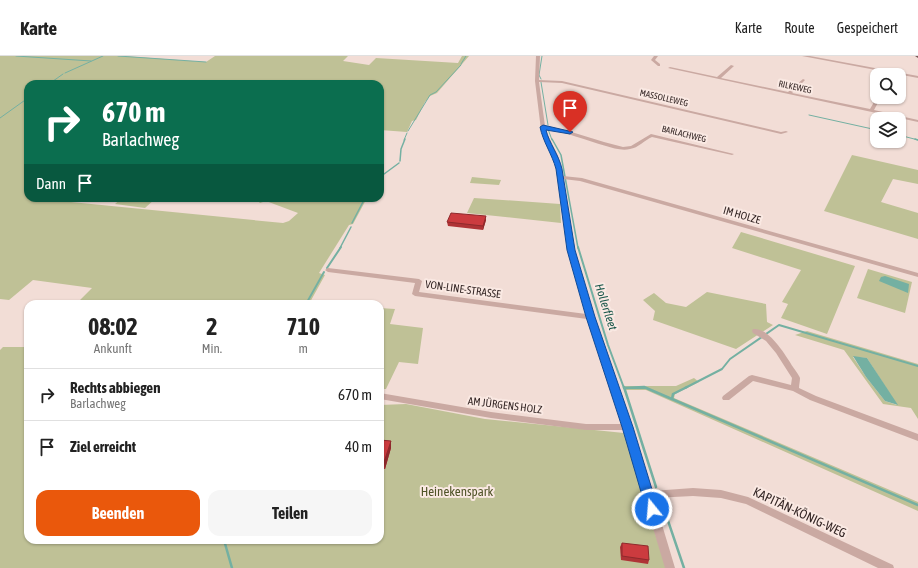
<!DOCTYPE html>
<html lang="de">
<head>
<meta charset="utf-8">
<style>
	body { margin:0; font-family:"Asap Condensed",sans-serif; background:#f6f6f6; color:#222; height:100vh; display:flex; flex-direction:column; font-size:15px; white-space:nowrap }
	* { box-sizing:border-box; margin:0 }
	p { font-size:13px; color:#767676 }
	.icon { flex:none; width:22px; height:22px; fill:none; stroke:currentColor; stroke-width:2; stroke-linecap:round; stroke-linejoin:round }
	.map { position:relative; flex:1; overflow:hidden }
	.details { position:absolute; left:24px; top:244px; width:360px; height:244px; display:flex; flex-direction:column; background:#fff; border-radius:12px; box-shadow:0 1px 3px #0004 }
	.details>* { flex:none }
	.top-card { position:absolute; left:24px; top:24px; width:360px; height:122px; border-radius:12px; box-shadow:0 1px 3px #0004; background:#0b6e4f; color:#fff; overflow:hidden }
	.tools { position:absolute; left:870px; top:12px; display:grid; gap:8px }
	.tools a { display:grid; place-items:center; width:36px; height:36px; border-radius:8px; background:#fff; box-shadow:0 1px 3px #0004; font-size:20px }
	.pin { position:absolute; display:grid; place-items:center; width:34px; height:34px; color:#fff; margin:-41px -17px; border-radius:50% 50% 50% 0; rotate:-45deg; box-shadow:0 0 4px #0007 }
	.pin .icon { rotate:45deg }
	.me { position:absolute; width:44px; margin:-22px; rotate:343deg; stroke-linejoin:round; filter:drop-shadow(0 0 3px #0008) }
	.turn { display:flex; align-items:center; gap:14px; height:84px; padding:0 12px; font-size:18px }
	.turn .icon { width:52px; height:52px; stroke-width:2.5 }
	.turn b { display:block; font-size:28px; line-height:34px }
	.then { display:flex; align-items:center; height:38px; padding:0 12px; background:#0003; gap:8px; font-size:15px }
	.eta { display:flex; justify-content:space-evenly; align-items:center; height:68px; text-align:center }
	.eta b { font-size:24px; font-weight:700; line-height:28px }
	.primary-button { display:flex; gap:8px; margin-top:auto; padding:8px 12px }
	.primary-button a { flex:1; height:46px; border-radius:12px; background:#ea580c; color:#fff; font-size:16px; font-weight:700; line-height:46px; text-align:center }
	.primary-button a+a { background:#f6f6f6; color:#222 }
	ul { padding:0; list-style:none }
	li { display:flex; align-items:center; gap:12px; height:52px; padding:0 12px; border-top:1px solid #e0e0e0 }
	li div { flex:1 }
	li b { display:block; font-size:15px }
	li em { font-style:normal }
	header { display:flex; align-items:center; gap:24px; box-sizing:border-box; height:56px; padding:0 20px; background:#fff; border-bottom:1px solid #e0e0e0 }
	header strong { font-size:19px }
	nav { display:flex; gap:22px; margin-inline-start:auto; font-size:14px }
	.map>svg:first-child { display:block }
	.green { fill:#bfc196; fill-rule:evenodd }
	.water { fill:#74b0a2 }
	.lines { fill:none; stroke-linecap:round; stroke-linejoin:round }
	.stream-far3 { stroke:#74b0a2; stroke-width:1 }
	.stream-far2 { stroke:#74b0a2; stroke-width:1.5 }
	.stream-far1 { stroke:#74b0a2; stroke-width:2 }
	.stream { stroke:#74b0a2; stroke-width:2.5 }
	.minor { fill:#caa9a2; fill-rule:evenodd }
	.major { fill:#775755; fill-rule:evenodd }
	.wall { fill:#af3336 }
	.shaded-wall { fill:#8f292c }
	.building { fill:#cc3b3f; stroke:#8f292c }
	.route { fill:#1a73e8; stroke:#114b97 }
	.labels { text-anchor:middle; stroke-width:4; stroke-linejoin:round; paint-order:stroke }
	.far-street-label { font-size:9px; fill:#342625; stroke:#fae9e3 }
	.street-label { font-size:11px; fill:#342625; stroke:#fae9e3 }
	.water-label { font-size:12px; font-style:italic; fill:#19574a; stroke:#fae9e3 }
	.near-park-label { font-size:13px; fill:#505428; stroke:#fae9e3 }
	.near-street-label { font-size:13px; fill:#342625; stroke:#fae9e3 }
</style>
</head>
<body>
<header>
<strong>Karte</strong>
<nav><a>Karte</a><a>Route</a><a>Gespeichert</a></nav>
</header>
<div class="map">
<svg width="918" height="512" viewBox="0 0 918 512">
	<rect width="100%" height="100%" fill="#f2ddd6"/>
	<g class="green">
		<path d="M0,0H123L206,6L215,0H348L343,5L369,9L376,2L458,7L462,0H469L437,37L430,40L425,46L416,64L412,65L407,76L380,74V28H28V142H74L71,146L283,167L289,165L298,157L266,145L260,147L255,142H367L353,168L349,169L319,217L325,219L309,248H83L77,247L92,232L33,224L9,244L0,243Z"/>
		<path d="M852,99L918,114V128L893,123L881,146L918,157V183L824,155Z"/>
		<path d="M472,121L501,124L499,129L470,127Z"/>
		<path d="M122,142H156L145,152L115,148Z"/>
		<path d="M474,142L560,148L561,167L467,157Z"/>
		<path d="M741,176L855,210L827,278L781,262L788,248L782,246L801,214L732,192Z"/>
		<path d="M868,213L912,226L905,257L857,242Z"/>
		<path d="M707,236L766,248L767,266L773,269L736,293L653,264L655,255L643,244L654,237L666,247L686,251Z"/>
		<path d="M380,252L395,253L390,268L423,272L418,308L399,306L386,333H380Z"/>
		<path d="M807,275L918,308V363L911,352L883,348L844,294L795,279ZM853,301L867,302L897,349L885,345L866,321Z"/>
		<path d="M3,291H28V484H380V349L406,348L485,363L624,377L666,512H0V294Z"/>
		<path d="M694,322L699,326L675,338L674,342L918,446V455L646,334H626L624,330H676Z"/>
	</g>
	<g class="water">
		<path d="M885,220L909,228L908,237L879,225L881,221Z"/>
		<path d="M853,300L867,302L898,349L885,345L866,321Z"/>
	</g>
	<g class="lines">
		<g class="stream-far3">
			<path d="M16,0L91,5"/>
			<path d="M118,0L206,6"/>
			<path d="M461,8L466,0"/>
			<path d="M65,17L103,0"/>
			<path d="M541,23L539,19L542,0"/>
			<path d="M541,26L548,69"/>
			<path d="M49,28L63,18"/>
			<path d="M809,59L877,74"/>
			<path d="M0,62L28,42"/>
			<path d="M548,73L552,84"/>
			<path d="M408,75L430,39L436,36L461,9"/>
			<path d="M899,79L918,84"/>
			<path d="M404,84L407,77"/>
		</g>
		<g class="stream-far2">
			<path d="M552,83L561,99L578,192"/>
			<path d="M915,83L918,84"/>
			<path d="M400,105L401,93L405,83"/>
			<path d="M380,121L399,107"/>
			<path d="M352,167L365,142"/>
			<path d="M340,192L351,171"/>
		</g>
		<g class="stream-far1">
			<path d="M578,191L608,289L624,332"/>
			<path d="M327,212L341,191"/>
			<path d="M306,248L324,216"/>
			<path d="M625,332H646"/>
			<path d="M685,332L722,313L730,303L779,269L918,310"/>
		</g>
		<g class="stream">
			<path d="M624,331L656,431"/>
			<path d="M624,332L644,331L918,449"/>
			<path d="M672,343L673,338L687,331"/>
			<path d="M662,447L684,512"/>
			<path d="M224,484L232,512"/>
		</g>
		<g class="minor">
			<path d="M536,0H540L539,24L562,25L781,76L786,75L788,76L781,78L562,27L539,26L545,70L565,74L604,86L623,91L631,90L651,78L734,98L732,99L652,81C645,84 638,92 630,93C622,95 613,92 606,90C585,84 566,76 545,73L558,100L563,120L582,122L918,217V221L580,125L563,123L574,194L594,261L632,371L652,435L693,432L721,434L748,441L893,509L894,512H878L746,448L721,442L693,440L654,442L675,512H665L644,442L642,439L643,437L625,374H586L491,362L380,343V337L491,356L586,368H623L587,263L415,240L412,238L415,227L328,216L325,214L328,212L419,223L422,225L419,236L586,258L568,194L556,113L554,100L541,74L535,25Z"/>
			<path d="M654,0H658L655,4L660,8V10H658L651,4Z"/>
			<path d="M802,0H810L918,20V22Z"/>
			<path d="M731,9L734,10L721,22L788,36L803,23L805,24L792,37L870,53L877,41H881L874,54L918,64V66L668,12L670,11L717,21Z"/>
			<path d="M753,273C769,271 786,300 793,311C795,314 799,319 800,322C800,325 799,329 799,332L816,340L918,378V385L810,344L793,335L753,325L729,344H723L722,342L723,340L749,320L752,319L791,329L792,322L776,297L766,285L753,277L752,275Z"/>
		</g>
		<path class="major" d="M915,0H918V2Z"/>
	</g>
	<g class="wall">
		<path d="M486,164L483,174L448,170L447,166Z"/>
		<path d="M380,384L391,385V392L385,413H380Z"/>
		<path d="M622,487L649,504L648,508L621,504L620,491Z"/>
	</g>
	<g class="shaded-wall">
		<path d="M486,160V164L483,174V170Z"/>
		<path d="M391,385V392L385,413L384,406Z"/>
	</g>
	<g class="building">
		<path d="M451,157L486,160L483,170L447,166Z"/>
		<path d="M380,384L391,385L384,406H380Z"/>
		<path d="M622,487L648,490L649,504L622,500Z"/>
	</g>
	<path class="route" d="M543,69L573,76L570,78L546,74C549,87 559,99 562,113L575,194L595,261L633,371L658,453L656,457L652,459L648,457L646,453L622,371L586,261L567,194L556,113C552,98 543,86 540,71Z"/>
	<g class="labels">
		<g class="far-street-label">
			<text transform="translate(795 31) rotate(12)" y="3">RILKEWEG</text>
			<text transform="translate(664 42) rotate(13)" y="3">MASSOLLEWEG</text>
			<text transform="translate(684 78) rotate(14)" y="3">BARLACHWEG</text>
		</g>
		<g class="street-label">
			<text transform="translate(742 159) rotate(16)" y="4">IM HOLZE</text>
			<text transform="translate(463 233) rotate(8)" y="4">VON-LINE-STRASSE</text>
			<text transform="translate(505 349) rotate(7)" y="4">AM JÜRGENS HOLZ</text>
		</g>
		<g class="water-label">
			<text transform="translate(606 251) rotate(72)" y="4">Hollerfleet</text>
		</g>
		<g class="near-park-label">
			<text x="457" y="440">Heinekenspark</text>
		</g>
		<g class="near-street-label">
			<text transform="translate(800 456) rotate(25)" y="5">KAPITÄN-KÖNIG-WEG</text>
		</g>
	</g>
</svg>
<div class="tools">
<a><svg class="icon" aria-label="search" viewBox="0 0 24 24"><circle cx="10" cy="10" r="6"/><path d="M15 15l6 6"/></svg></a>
<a><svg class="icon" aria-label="layers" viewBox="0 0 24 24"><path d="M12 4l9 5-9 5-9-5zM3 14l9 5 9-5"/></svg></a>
</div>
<div class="pin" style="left:570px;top:76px;background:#d93025"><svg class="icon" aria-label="arrive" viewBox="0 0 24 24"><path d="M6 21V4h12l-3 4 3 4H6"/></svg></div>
<svg class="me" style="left:652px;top:453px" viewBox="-20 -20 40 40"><circle r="17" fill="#1a73e8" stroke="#fff" stroke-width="3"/><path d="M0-11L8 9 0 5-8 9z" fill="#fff"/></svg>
<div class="top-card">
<div class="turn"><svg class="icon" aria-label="right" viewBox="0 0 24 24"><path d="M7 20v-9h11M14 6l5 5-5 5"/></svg><div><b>670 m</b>Barlachweg</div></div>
<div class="then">Dann<svg class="icon" aria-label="arrive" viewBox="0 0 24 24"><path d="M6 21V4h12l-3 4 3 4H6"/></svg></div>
</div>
<section class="details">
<div class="eta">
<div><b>08:02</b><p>Ankunft</p></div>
<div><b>2</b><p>Min.</p></div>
<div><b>710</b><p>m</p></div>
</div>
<ul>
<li><svg class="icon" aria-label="right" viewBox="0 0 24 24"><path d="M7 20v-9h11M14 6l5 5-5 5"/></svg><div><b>Rechts abbiegen</b><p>Barlachweg</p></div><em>670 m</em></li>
<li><svg class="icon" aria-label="arrive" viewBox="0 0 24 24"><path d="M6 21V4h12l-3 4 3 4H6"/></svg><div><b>Ziel erreicht</b></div><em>40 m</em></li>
</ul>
<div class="primary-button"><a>Beenden</a><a>Teilen</a></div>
</section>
</div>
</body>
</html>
